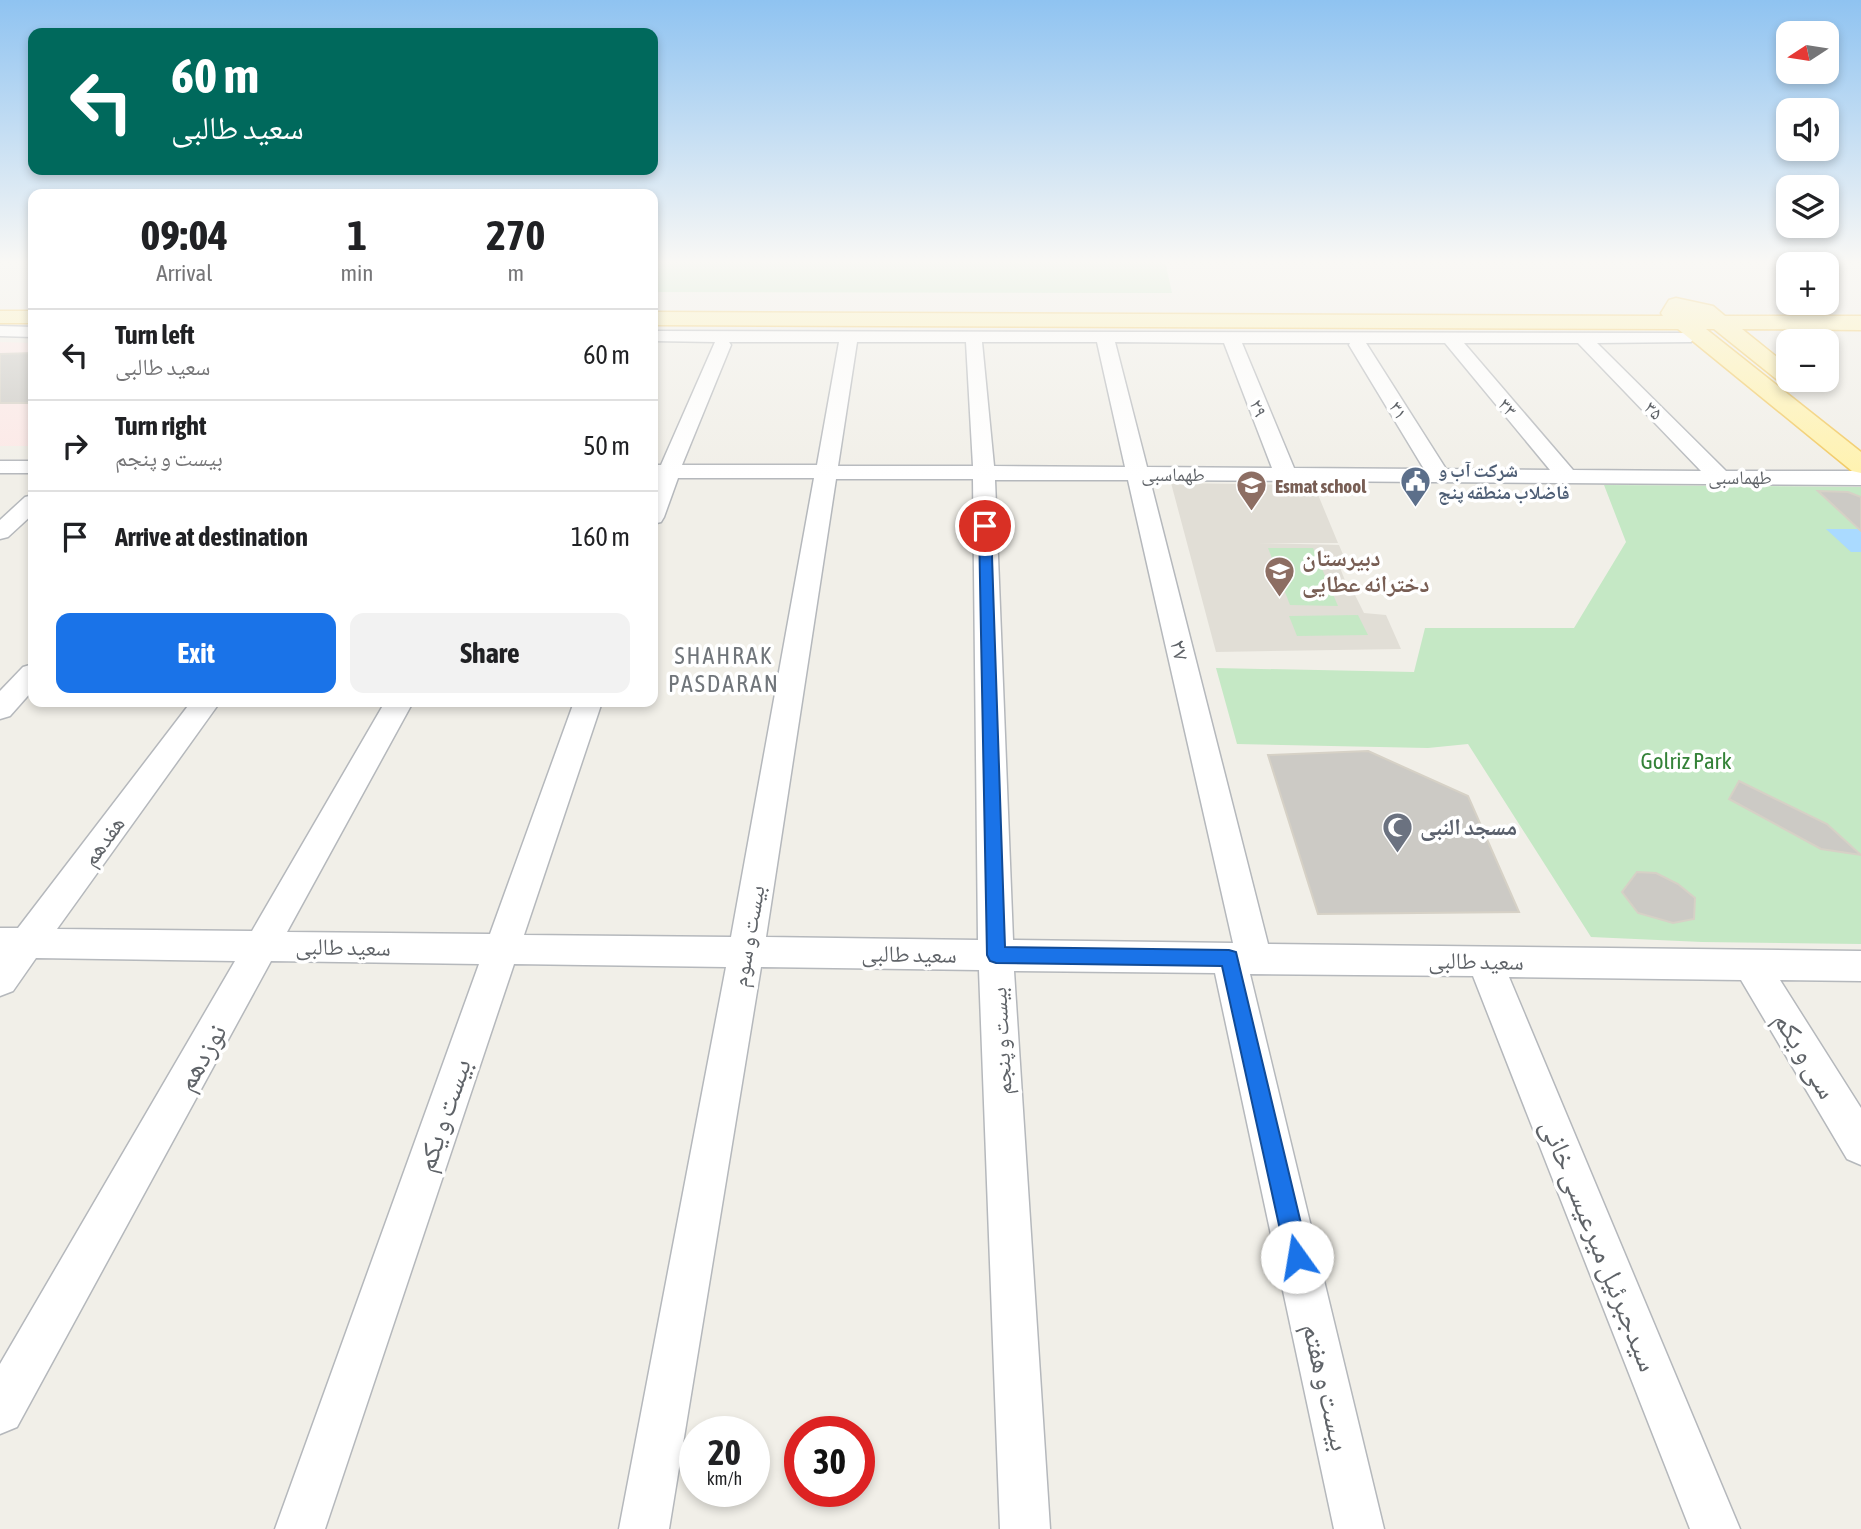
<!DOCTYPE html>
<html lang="en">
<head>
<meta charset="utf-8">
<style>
	body { margin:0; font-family:"Asap Condensed","Noto Naskh Arabic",sans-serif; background:#f2f2f2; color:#202124; height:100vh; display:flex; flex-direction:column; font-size:26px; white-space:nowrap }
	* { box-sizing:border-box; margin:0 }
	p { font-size:23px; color:#757577 }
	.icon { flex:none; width:38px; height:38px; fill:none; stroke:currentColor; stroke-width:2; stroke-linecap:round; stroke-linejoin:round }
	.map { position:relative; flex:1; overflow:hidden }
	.panel { position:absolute; left:28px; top:189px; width:630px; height:518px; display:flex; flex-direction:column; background:#fff; border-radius:14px; box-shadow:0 4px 10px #0003 }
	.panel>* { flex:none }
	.top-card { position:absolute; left:28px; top:28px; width:630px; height:147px; border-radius:14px; box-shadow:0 4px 10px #0003; background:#00695c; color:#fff; overflow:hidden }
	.needle { width:46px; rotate:258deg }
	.controls { position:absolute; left:1776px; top:21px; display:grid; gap:14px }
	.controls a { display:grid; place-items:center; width:63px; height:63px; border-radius:14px; background:#fff; box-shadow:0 4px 10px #0003; font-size:35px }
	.speed { position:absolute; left:679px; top:1416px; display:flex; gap:14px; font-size:35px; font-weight:700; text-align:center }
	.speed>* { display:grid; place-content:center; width:91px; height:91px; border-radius:50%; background:#fff; box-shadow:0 4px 10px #0003; line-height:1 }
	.speed small { font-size:18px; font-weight:400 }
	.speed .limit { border:10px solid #d22; background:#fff; color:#111 }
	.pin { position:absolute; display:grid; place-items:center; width:60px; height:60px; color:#fff; margin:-30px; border:4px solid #fff; border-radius:50%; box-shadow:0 2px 7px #0007 }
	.me { position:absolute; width:77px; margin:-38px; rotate:347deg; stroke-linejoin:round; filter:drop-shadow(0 0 5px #0008) }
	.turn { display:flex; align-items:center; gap:24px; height:147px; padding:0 28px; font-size:32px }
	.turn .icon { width:91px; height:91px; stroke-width:2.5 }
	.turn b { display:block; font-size:49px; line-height:60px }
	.eta { display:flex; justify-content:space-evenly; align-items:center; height:119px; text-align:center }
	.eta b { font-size:42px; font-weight:700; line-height:49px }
	.cta { display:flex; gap:14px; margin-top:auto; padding:14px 28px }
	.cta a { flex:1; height:80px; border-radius:14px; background:#1a73e8; color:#fff; font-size:28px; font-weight:700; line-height:80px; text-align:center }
	.cta a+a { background:#f2f2f2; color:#202124 }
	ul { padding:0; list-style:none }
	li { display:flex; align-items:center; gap:21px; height:91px; padding:0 28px; border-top:2px solid #e0e0e0 }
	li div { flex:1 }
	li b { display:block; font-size:26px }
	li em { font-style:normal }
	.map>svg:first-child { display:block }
	.education { fill:#e1ded6 }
	.medical { fill:#fce8e6 }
	.green { fill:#c5e8c5 }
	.water { fill:#aadaff }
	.building { fill:#cccac5; stroke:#d6d1c6; stroke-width:2 }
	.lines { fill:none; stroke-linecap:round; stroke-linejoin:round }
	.minor-casing { stroke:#b5b8bc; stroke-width:3 }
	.major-casing { stroke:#f2c960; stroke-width:3 }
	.minor { fill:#fff; fill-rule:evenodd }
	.major { fill:#fff2af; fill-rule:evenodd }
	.route { fill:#1a73e8; stroke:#114b97; stroke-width:2 }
	.labels { text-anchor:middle; stroke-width:7; stroke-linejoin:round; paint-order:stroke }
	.far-street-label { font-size:19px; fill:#5f6368; stroke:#fff }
	.far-service-label { font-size:19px; font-weight:bold; fill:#4e5e75; stroke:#fff; text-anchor:start }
	.far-education-label { font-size:19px; font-weight:bold; fill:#785e54; stroke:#fff; text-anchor:start }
	.education-label { font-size:23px; font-weight:bold; fill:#785e54; stroke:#fff; text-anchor:start }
	.street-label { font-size:23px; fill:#5f6368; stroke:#fff }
	.park-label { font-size:23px; fill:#348238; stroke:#fff }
	.worship-label { font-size:23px; font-weight:bold; fill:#5b616d; stroke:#fff; text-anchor:start }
	.neighbourhood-label { font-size:24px; letter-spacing:2px; fill:#70757a; stroke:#fff }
	.near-street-label { font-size:28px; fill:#5f6368; stroke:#fff }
</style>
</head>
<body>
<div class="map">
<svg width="1861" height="1529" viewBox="0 0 1861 1529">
	<rect width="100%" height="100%" fill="#f1efe8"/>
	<path class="education" d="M1171,483L1314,485L1338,543H1258L1339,545L1345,559L1337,560L1346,583H1349L1364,613L1386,615L1401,649L1216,652Z"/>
	<path class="medical" d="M0,342L33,343V446H0Z"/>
	<g class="green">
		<path d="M653,261H1165L1172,293L653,292Z"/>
		<path d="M1604,485L1861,487V944L1702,942L1591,937L1468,744L1428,748L1237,744L1216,668L1414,672L1425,628H1574L1626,542Z"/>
		<path d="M1268,548H1313L1338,606L1290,605Z"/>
		<path d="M1358,615L1368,635L1297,636L1289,616Z"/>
	</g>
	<path class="water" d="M1826,529H1861V552H1851Z"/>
	<g class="building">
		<path d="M33,353V403H0V354Z"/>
		<path d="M1818,491L1848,492L1861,497V531Z"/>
		<path d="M1368,751L1468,796L1519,912L1318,914L1268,755Z"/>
		<path d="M1739,781L1827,824L1861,855L1821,849L1729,799Z"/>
		<path d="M1637,872L1656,873L1678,884L1695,898L1694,919L1673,923L1638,913L1622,892Z"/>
	</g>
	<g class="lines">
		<defs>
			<g id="minor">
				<path d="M0,326L33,327V337L0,336Z"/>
				<path d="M653,331L1685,333L1694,338L1691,342L1597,343L1726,471H1861V485L1150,480L1268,944L1861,951V981L1780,980L1861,1108V1165L1847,1159L1741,980L1509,977L1740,1529H1690L1473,976L1250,974L1384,1529H1334L1215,973L1014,971L1050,1529H1000L979,970L761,967L669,1529H619L726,967L514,964L325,1529H275L479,964L271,961L17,1427L0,1434V1364L235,961L36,958L13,991L0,996V928H18L191,702H220L57,929L252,931L385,702H413L287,932L490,934L574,702H602L524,935L731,937L814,478H678L664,517L661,522L653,524V486L656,478L653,477V465H661L715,342L653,341ZM729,342H839L817,465H682L731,345ZM857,342H966L973,466H838ZM982,342H1097L1125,467L994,466ZM1115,342L1224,343L1272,468L1147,467ZM1242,343H1350L1349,345L1424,469L1294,468ZM1366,343H1445L1550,470L1446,469ZM1464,343H1578L1701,471L1573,470ZM836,479H973L978,940L766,937ZM995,480H1128L1233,943L1013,940Z"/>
				<rect x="0" y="461" width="33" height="12"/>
				<path d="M33,495V514L8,537L0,539V520L25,497Z"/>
				<path d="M33,664V690L10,716L0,719V691L23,667Z"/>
			</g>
			<g id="major">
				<path d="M1676,298L1713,306L1725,316H1861V330L1742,329L1788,366V380H1798L1788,384L1780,382L1714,329H1706L1861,452V473L1852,471L1678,329L653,325V312L1663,316L1661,313L1669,300Z"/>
				<rect x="0" y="311" width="33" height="12"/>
			</g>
		</defs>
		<use href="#minor" class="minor-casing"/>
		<use href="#major" class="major-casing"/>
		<use href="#minor" class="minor"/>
		<use href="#major" class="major"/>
	</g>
	<linearGradient id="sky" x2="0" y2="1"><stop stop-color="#8fc3f1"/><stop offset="0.55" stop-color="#f9f8f5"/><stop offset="1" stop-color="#f9f8f5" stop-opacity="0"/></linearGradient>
	<rect width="1861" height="476" fill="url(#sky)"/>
	<path class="route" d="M985,522L991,526L1005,947L1229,950L1236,952L1309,1257L1306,1265L1297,1269L1289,1265L1286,1257L1222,966L996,963L990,961L987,955L979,526Z"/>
	<defs>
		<symbol id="civic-pin" viewBox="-11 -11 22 30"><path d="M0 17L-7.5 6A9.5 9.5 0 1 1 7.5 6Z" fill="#5c6f8a" stroke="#fff"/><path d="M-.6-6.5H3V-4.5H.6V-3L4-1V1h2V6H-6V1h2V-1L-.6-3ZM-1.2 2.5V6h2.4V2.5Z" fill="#fff"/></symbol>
		<symbol id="school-pin" viewBox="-11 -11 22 30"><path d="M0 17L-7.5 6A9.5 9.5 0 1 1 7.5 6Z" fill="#8d6e63" stroke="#fff"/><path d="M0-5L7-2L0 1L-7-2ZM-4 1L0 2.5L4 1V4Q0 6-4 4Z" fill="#fff"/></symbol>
		<symbol id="mosque-pin" viewBox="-11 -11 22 30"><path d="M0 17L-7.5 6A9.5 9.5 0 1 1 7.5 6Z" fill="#6b7280" stroke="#fff"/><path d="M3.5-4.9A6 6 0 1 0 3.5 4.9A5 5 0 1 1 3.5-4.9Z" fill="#fff"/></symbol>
	</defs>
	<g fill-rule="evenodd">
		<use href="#civic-pin" x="1398" y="464" width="35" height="47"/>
		<use href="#school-pin" x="1234" y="468" width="35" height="47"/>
		<use href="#school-pin" x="1262" y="554" width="35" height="47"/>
		<use href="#mosque-pin" x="1380" y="810" width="35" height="47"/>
	</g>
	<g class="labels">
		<g class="far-street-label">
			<text transform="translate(1508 407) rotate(50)" y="7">۳۳</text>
			<text transform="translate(1259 408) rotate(68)" y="7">۲۹</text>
			<text transform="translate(1399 410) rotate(58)" y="7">۳۱</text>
			<text transform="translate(1654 410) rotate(45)" y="7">۳۵</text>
			<text x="1173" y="481">طهماسبی</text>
			<text x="1740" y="484">طهماسبی</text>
		</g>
		<g class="far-service-label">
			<text x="1438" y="477">شرکت آب و<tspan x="1438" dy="22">فاضلاب منطقه پنج</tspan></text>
		</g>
		<g class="far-education-label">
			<text x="1275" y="493">Esmat school</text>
		</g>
		<g class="education-label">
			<text x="1302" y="566">دبیرستان<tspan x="1302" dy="26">دخترانه عطایی</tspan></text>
		</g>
		<g class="street-label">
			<text transform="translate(1180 650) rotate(76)" y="8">۲۷</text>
			<text transform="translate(103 841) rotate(-54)" y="8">هفدهم</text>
			<text transform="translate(748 936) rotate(-80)" y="8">بیست و سوم</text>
			<text transform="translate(343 947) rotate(1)" y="8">سعید طالبی</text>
			<text transform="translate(909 954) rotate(1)" y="8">سعید طالبی</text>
			<text transform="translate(1476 961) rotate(1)" y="8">سعید طالبی</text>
			<text transform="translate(1001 1041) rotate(-93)" y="8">بیست و پنجم</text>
		</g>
		<g class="park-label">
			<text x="1686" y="769">Golriz Park</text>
		</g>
		<g class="worship-label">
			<text x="1420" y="835">مسجد النبی</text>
		</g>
		<g class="neighbourhood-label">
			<text x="724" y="664">SHAHRAK<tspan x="724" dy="28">PASDARAN</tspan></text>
		</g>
		<g class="near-street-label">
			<text transform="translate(1806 1055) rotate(59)" y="10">سی و یکم</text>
			<text transform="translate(201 1057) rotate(-60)" y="10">نوزدهم</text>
			<text transform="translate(443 1115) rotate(-71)" y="10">بیست و یکم</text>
			<text transform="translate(1600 1245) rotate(68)" y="10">سیدجبرئیل میرعیسی خانی</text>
			<text transform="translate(1327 1387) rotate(77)" y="10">بیست و هفتم</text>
		</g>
	</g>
</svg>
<div class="controls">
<a><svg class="needle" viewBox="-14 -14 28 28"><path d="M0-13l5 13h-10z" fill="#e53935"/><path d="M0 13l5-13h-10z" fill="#757577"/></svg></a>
<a><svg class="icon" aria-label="sound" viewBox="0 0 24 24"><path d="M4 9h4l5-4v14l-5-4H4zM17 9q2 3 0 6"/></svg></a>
<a><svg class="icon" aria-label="layers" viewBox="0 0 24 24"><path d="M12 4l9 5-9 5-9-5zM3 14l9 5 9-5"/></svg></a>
<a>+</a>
<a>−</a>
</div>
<div class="speed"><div>20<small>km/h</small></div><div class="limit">30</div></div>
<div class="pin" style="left:985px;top:526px;background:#d93025"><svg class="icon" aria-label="arrive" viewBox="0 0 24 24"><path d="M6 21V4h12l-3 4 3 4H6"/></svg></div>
<svg class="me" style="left:1297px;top:1257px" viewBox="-20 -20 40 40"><circle r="19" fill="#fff"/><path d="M0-13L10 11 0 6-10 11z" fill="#1a73e8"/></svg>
<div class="top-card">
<div class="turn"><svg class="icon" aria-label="left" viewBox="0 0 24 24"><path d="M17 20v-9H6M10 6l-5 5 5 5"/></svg><div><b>60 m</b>سعید طالبی</div></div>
</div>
<section class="panel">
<div class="eta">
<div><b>09:04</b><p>Arrival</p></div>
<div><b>1</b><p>min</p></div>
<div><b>270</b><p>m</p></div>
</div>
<ul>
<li><svg class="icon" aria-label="left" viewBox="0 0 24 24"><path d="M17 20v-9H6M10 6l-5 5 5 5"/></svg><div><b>Turn left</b><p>سعید طالبی</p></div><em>60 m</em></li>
<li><svg class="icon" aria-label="right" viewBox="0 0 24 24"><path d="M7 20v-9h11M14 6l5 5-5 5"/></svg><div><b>Turn right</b><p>بیست و پنجم</p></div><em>50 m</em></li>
<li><svg class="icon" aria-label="arrive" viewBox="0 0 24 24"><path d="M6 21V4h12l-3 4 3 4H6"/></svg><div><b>Arrive at destination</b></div><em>160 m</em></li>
</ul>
<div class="cta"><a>Exit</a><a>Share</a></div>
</section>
</div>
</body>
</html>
